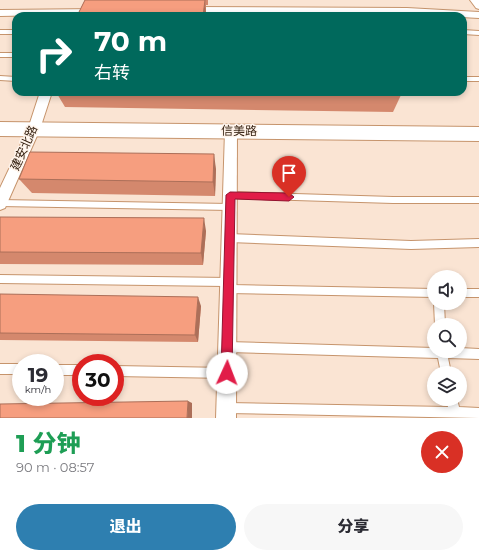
<!DOCTYPE html>
<html lang="zh">
<head>
<meta charset="utf-8">
<style>
	body { margin:0; font-family:Montserrat,"Noto Sans SC",sans-serif; background:#f7f7f7; color:#2b2b33; height:100vh; display:flex; flex-direction:column; font-size:15px; white-space:nowrap }
	* { box-sizing:border-box; margin:0 }
	p { font-size:13px; color:#7c7c81 }
	.icon { flex:none; width:22px; height:22px; fill:none; stroke:currentColor; stroke-width:2; stroke-linecap:round; stroke-linejoin:round }
	.map { position:relative; height:418px; overflow:hidden }
	.drawer { display:flex; flex-direction:column; background:#fff; flex:1 }
	.drawer>* { flex:none }
	.banner { position:absolute; left:12px; top:12px; width:455px; height:84px; border-radius:12px; box-shadow:0 2px 6px #0003; background:#00695c; color:#fff; overflow:hidden }
	.buttons { position:absolute; left:427px; top:270px; display:grid; gap:8px }
	.buttons a { display:grid; place-items:center; width:40px; height:40px; border-radius:50%; background:#fff; box-shadow:0 2px 6px #0003; font-size:20px }
	.speed { position:absolute; left:12px; top:354px; display:flex; gap:8px; font-size:20px; font-weight:700; text-align:center }
	.speed>* { display:grid; place-content:center; width:52px; height:52px; border-radius:50%; background:#fff; box-shadow:0 2px 6px #0003; line-height:1 }
	.speed small { font-size:10px; font-weight:400 }
	.speed .limit { border:6px solid #d22; background:#fff; color:#111 }
	.pin { position:absolute; display:grid; place-items:center; width:34px; height:34px; color:#fff; margin:-41px -17px; border-radius:50% 50% 50% 0; rotate:-45deg; box-shadow:0 0 4px #0007 }
	.pin .icon { rotate:45deg }
	.me { position:absolute; width:44px; margin:-22px; rotate:2deg; stroke-linejoin:round; filter:drop-shadow(0 0 3px #0008) }
	.turn { display:flex; align-items:center; gap:14px; height:84px; padding:0 16px; font-size:18px }
	.turn .icon { width:52px; height:52px; stroke-width:2.5 }
	.turn b { display:block; font-size:28px; line-height:34px }
	.round { display:grid; place-items:center; flex:none; width:42px; height:42px; border-radius:21px; background:#f7f7f7 }
	.summary { display:flex; align-items:center; justify-content:space-between; height:68px; padding:0 16px }
	h1 { font-size:24px; font-weight:800; line-height:30px; color:#1e9e55 }
	.primary-button { display:flex; gap:8px; margin-top:auto; padding:8px 16px }
	.primary-button a { flex:1; height:46px; border-radius:24px; background:#2e7fb0; color:#fff; font-size:16px; font-weight:800; line-height:46px; text-align:center }
	.primary-button a+a { background:#f7f7f7; color:#2b2b33 }
	.map>svg:first-child { display:block }
	.lines { fill:none; stroke-linecap:round; stroke-linejoin:round }
	.lane-casing { stroke:#c6946c; stroke-width:2 }
	.street-casing { stroke:#c6946c; stroke-width:2 }
	.secondary-casing { stroke:#c6946c; stroke-width:2 }
	.lane { fill:#fff; fill-rule:evenodd }
	.street { fill:#fff; fill-rule:evenodd }
	.secondary { fill:#fff; fill-rule:evenodd }
	.wall { fill:#d4886d }
	.shaded-wall { fill:#ac6f59 }
	.building { fill:#f69e7f; stroke:#ac6f59 }
	.route { fill:#e11d48; stroke:#92132f }
	.labels { text-anchor:middle; stroke-width:3; stroke-linejoin:round; paint-order:stroke }
	.street-label { font-size:12px; fill:#352111; stroke:#fff4eb }
</style>
</head>
<body>
<div class="map">
<svg width="479" height="418" viewBox="0 0 479 418">
	<rect width="100%" height="100%" fill="#fae4d3"/>
	<g class="lines">
		<defs>
			<g id="lane">
				<rect x="0" y="30" width="16" height="4"/>
				<path d="M463,30L479,31V35L463,34Z"/>
				<rect x="0" y="53" width="16" height="4"/>
				<path d="M0,76L16,77V81L0,80Z"/>
				<rect x="463" y="77" width="16" height="4"/>
				<path d="M230,192L393,197H479V203H393L230,198L227,197L226,195L227,193Z"/>
				<path d="M0,200L230,204L233,205L234,207L233,209L230,210L0,206Z"/>
				<path d="M229,234L411,241L479,239V247L411,249L229,242L226,241L225,238L226,235Z"/>
				<path d="M0,275L229,278L232,279L234,282L232,285L434,289V297L228,293L225,292L223,289L225,286L0,283Z"/>
				<rect x="460" y="289" width="19" height="8"/>
				<path d="M434,303H444L445,325H435Z"/>
				<path d="M227,342L434,348V351H460V348L479,349V359L448,358L451,373H441L438,358L227,352L223,351L222,347L223,343Z"/>
				<rect x="0" y="364" width="21" height="10"/>
				<rect x="55" y="365" width="26" height="10"/>
				<path d="M115,366L227,368L231,369L232,373L231,377L227,378L115,376Z"/>
				<path d="M447,399H457L459,407L479,408V418L227,413L223,412L222,408L223,404L227,403L448,407Z"/>
			</g>
			<g id="street">
				<path d="M470,0H479V9L476,8Z"/>
				<path d="M187,7L407,8L479,12V18L407,14L184,12L182,10Z"/>
				<path d="M99,9L104,12L102,14L0,16V10Z"/>
				<path d="M40,92H52L40,129L5,208L0,210V188L28,129Z"/>
				<path d="M231,126L236,128L237,131L236,418H216L225,131L226,128Z"/>
			</g>
			<path id="secondary" d="M0,122L479,127V141L0,136Z"/>
		</defs>
		<use href="#lane" class="lane-casing"/>
		<use href="#street" class="street-casing"/>
		<use href="#secondary" class="secondary-casing"/>
		<use href="#lane" class="lane"/>
		<use href="#street" class="street"/>
		<use href="#secondary" class="secondary"/>
	</g>
	<g class="wall">
		<path d="M85,0H208V5H206V16H77Z"/>
		<path d="M56,92H399L401,95L393,112L65,107Z"/>
		<path d="M216,169L215,196L32,193L19,179Z"/>
		<path d="M0,217L206,231L203,265L0,264Z"/>
		<path d="M0,294L201,306L198,342L0,340Z"/>
	</g>
	<g class="shaded-wall">
		<path d="M205,0L206,16H203Z"/>
		<path d="M214,154L216,169L215,196L213,182Z"/>
		<path d="M204,218L206,231L203,265L201,253Z"/>
		<path d="M198,297L201,306L198,342L195,335Z"/>
		<path d="M188,401L192,403V418H187Z"/>
	</g>
	<g class="building">
		<path d="M85,0H205L203,16H77Z"/>
		<path d="M155,92H399L401,95Z"/>
		<path d="M30,152L214,154L213,182L19,179Z"/>
		<path d="M0,217L204,218L201,253L0,252Z"/>
		<path d="M0,294L198,297L195,335L0,333Z"/>
		<path d="M188,401L187,418H0V404Z"/>
	</g>
	<path class="route" d="M230,192L289,193L294,197L289,201L235,199L232,373L231,377L227,379L222,377L221,373L226,195Z"/>
	<g class="labels">
		<g class="street-label">
			<text transform="translate(239 131) rotate(1)" y="4">信美路</text>
			<text transform="translate(24 148) rotate(-66)" y="4">建安北路</text>
		</g>
	</g>
</svg>
<div class="buttons">
<a><svg class="icon" aria-label="sound" viewBox="0 0 24 24"><path d="M4 9h4l5-4v14l-5-4H4zM17 9q2 3 0 6"/></svg></a>
<a><svg class="icon" aria-label="search" viewBox="0 0 24 24"><circle cx="10" cy="10" r="6"/><path d="M15 15l6 6"/></svg></a>
<a><svg class="icon" aria-label="layers" viewBox="0 0 24 24"><path d="M12 4l9 5-9 5-9-5zM3 14l9 5 9-5"/></svg></a>
</div>
<div class="speed"><div>19<small>km/h</small></div><div class="limit">30</div></div>
<div class="pin" style="left:289px;top:197px;background:#d93025"><svg class="icon" aria-label="arrive" viewBox="0 0 24 24"><path d="M6 21V4h12l-3 4 3 4H6"/></svg></div>
<svg class="me" style="left:227px;top:373px" viewBox="-20 -20 40 40"><circle r="19" fill="#fff"/><path d="M0-13L10 11 0 6-10 11z" fill="#e11d48"/></svg>
<div class="banner">
<div class="turn"><svg class="icon" aria-label="right" viewBox="0 0 24 24"><path d="M7 20v-9h11M14 6l5 5-5 5"/></svg><div><b>70 m</b>右转</div></div>
</div>
</div>
<section class="drawer">
<div class="summary"><div><h1>1 分钟</h1><p>90 m · 08:57</p></div><a class="round" style="background:#d93025;color:#fff"><svg class="icon" aria-label="close" viewBox="0 0 24 24"><path d="M6 6l12 12M18 6L6 18"/></svg></a></div>
<div class="primary-button"><a>退出</a><a>分享</a></div>
</section>
</body>
</html>
